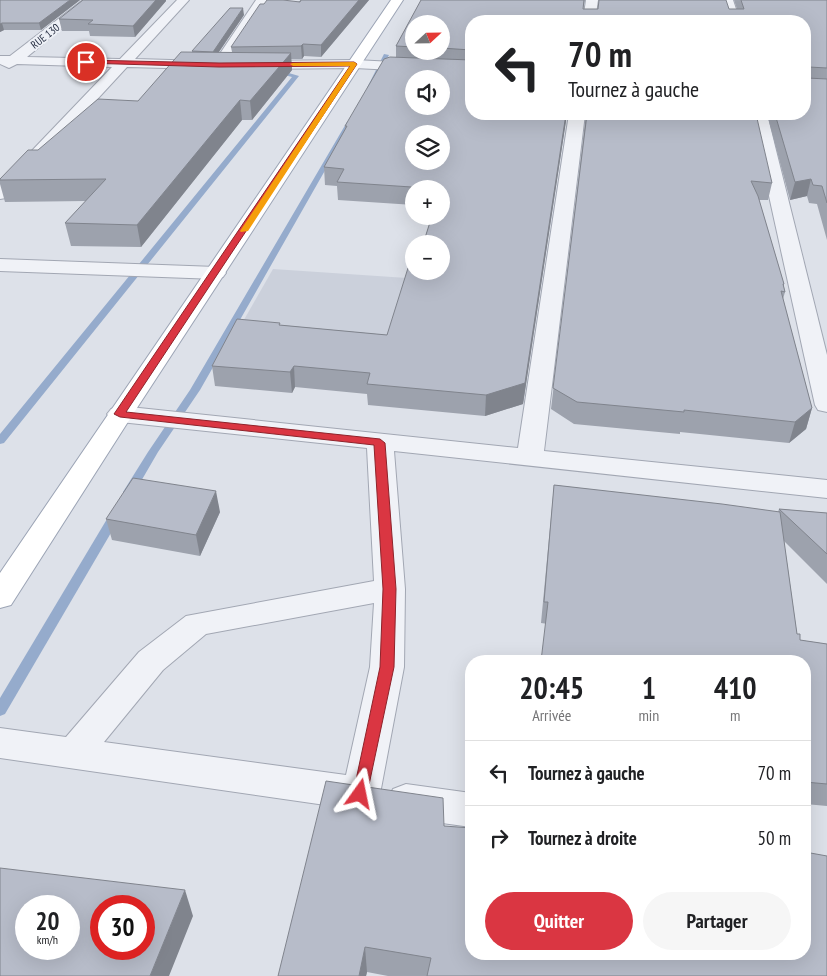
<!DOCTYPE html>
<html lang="fr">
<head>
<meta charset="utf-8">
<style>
	body { margin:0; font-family:"PT Sans Narrow",sans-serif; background:#f6f6f6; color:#202124; height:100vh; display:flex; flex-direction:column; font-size:19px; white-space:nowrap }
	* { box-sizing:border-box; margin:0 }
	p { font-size:16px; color:#757577 }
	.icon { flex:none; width:28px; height:28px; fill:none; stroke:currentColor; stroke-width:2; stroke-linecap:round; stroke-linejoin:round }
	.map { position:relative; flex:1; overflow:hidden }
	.panel { position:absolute; left:465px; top:655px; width:346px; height:305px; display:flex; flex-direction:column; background:#fff; border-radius:20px; box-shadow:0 5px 20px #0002 }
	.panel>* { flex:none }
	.top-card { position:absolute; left:465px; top:15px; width:346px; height:105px; border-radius:20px; box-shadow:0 5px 20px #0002; background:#fff; color:#202124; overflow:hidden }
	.needle { width:32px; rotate:68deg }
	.controls { position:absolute; left:405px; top:15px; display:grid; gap:10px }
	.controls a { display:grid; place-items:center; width:45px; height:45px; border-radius:50%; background:#fff; box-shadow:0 5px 20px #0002; font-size:25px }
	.speed { position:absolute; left:15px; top:895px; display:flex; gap:10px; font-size:25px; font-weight:700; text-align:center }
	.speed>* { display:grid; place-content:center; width:65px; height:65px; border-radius:50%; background:#fff; box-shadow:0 5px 20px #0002; line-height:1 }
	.speed small { font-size:12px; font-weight:400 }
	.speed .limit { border:8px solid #d22; background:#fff; color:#111 }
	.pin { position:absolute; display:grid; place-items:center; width:42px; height:42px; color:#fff; margin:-21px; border:2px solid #fff; border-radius:50%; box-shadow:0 1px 5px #0007 }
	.me { position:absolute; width:55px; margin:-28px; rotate:12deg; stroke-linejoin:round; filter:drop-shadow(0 0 4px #0008) }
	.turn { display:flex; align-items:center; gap:18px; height:105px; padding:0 20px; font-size:22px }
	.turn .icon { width:65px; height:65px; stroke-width:2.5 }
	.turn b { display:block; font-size:35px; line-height:42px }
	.eta { display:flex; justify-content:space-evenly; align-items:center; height:85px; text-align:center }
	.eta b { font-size:30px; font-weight:800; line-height:35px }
	.cta { display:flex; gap:10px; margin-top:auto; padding:10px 20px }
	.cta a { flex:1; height:58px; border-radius:30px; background:#da3642; color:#fff; font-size:20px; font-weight:800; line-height:58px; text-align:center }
	.cta a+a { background:#f6f6f6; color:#202124 }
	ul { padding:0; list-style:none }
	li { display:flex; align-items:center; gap:15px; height:65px; padding:0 20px; border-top:1px solid #e0e0e0 }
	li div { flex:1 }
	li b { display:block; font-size:19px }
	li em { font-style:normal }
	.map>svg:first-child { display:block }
	.built { fill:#cbd0db }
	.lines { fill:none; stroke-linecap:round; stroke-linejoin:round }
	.stream { fill:#95abcc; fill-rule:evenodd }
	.minor-casing { stroke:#a2a7b3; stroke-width:2 }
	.major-casing { stroke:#9ca4b5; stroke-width:2 }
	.minor { fill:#f0f2f7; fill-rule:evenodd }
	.major { fill:#fff; fill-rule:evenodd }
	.wall { fill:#9da2ad; fill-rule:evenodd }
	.shaded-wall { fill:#80848d }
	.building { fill:#b7bcc9; stroke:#80848d; fill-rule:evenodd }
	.route { fill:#da3642; stroke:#8e232b }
	.slow { fill:#f59e0b }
	.labels { text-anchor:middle; stroke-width:4; stroke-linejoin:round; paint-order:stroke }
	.far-street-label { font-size:11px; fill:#252d41; stroke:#edf0f6 }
</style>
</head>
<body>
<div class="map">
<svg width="827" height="976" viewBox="0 0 827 976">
	<rect width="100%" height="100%" fill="#dde1e9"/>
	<path class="built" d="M273,269L407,278L385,350L233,339Z"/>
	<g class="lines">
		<g class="stream">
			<path d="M384,54L389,55L372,87L367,88Z"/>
			<path d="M275,69L299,76L4,443L0,444V434L292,77L273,72Z"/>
			<path d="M347,122L352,123L200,390L158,452L133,495H125L123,492L148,452L190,390Z"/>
			<path d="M116,510L122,514L5,714L0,716V698L110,514Z"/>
		</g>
		<defs>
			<g id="minor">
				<path d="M83,0H96L27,57L120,59L177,0H189L135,59L207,61L213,64L256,0H268L224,68L219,69L213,66L207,69L127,67L6,198L0,199V184L112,67L17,64L9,68L0,64V56H10Z"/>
				<path d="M586,0H598L595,21H583Z"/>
				<path d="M721,0H733L740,21H728Z"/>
				<path d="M355,60L471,66V74L355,68L255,69L248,65L255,61Z"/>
				<path d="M569,114H585L544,451L827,480V498L394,451L405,589L404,667L380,794L374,806L360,810L0,758V728L66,737L139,652L186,616L374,581L367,448L120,422L111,419L107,414L111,409L120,406L518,448ZM374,603L370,667L346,775L104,742L163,670L206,634Z"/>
				<path d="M751,114H767L827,355V412L818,410L815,405Z"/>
				<path d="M0,259L216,267L223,269L226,273L223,277L216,279L0,271Z"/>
				<path d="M406,784L471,793V827L406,818L393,813L387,801L393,789Z"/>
			</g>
			<path id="major" d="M391,0H403L133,414L11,605L0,608V573Z"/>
		</defs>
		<use href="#minor" class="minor-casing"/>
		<use href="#major" class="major-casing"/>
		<use href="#minor" class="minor"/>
		<use href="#major" class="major"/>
	</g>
	<g class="wall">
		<path d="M0,0H80L41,30H4L0,32Z"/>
		<path d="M83,0H166V1L135,37L90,36L89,31H62L59,19Z"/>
		<path d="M301,0H369L321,57L304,56L302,59H291L292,70L252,120H242L141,247L71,246L65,223L86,201L5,202L0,184V179L38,150L138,101L192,52V51L244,15L219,52H232L231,47Z"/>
		<path d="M421,0H585L583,9H737L734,0H827V240L817,204L809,203L807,196L790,200L767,114H805V21H471V114H567L523,404L485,416L368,405L367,394L295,387L292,393L215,386L212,366L280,325L387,335L414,271L441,189H414V205L338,200L337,186L325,185L324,167L345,130V126L396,57V46ZM414,24H441V51H414Z"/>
		<path d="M586,114L772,183L768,200H759L784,284V287L785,292L783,299L812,408L806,429L789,443L680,432V434L574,424L551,409Z"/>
		<path d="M554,485L778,512L779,509L827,513V584L784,541L797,634L800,640L827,644V806L805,804V661L541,623Z"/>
		<path d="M220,512L200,556L112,540L106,519Z"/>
		<path d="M444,826L827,976H388L367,972L366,976H278Z"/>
	</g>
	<g class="shaded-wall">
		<path d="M70,0H80L41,30L39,23Z"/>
		<path d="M156,0H166V1L135,37L133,26Z"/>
		<path d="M359,0H369L321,57V45Z"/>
		<path d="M243,8L244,15L214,59L213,52Z"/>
		<path d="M2,23L4,30L0,32V24Z"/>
		<path d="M303,44L304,56L302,59L301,46Z"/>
		<path d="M291,53L292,70L252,120L250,101Z"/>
		<path d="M240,100L242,120L141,247L137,225Z"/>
		<path d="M566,114H567L523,404L485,416L486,395Z"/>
		<path d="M811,179L807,196L790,200L795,182Z"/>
		<path d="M294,366L295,387L292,393L290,372Z"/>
		<path d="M812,408L806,429L789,443L795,422Z"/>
		<path d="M216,491L220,512L200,556L196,535Z"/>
		<path d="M185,890L193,916L169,976H150Z"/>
		<path d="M365,947L367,972L366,976H359Z"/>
	</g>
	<g class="building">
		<path d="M0,0H70L39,23H2L0,24Z"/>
		<path d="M83,0H156L133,26L88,24L93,20L59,19Z"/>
		<path d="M267,0H283L300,2L301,0H359L321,45L303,44L301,46L231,47L260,4H264Z"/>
		<path d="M421,0H584L583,9H598L599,0H726L729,9H744L741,0H827V68L809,67L807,69V78L827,79V203L822,186L813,185L811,179L795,182L775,114H805V21H471V50L441,48V24H414V47L396,46Z"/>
		<path d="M230,8H243L213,52L192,51Z"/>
		<path d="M181,52L291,53L250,101L240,100L137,225L65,223L106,179L0,180V179L28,150H38L98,99L138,101Z"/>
		<path d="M390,57L471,60V114H566L525,383L486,395L367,384L370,373L294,366L290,372L212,366L237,319L280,323L279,325L387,335L408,268L414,269V271H441V244H423L432,216H441V189L337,182L344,169L324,167L347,126H345L384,59ZM414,79H441V106H414ZM414,134H441V161H414Z"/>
		<path d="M587,114H756L772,183L751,181L758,196L784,284H783L785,292L781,291L812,408L795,422L684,410V412L577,402L553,388Z"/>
		<path d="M133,478L216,491L196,535L106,519Z"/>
		<path d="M554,485L722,504L780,512L797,634H800V640L827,644V784L805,782V661H541L548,602H544Z"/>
		<path d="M779,509L827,513V554Z"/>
		<path d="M326,781L443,798L444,826L471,828V954H805V852L827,856V976H427L431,958L365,947L359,976H278Z"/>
		<path d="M0,868L185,890L150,976H0ZM26,906H69V949H26ZM101,906H144V949H101Z"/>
	</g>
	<path class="route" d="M86,60L219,63L354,62L357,64L126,412L380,439L385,443L396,589L394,667L366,799L360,801L355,799L353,794L380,667L383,589L374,445L120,417L114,414L350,66L219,67L84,63Z"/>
	<path class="slow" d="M354,62L357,64L248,231L241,232L240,231L350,66H293L290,64L293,63Z"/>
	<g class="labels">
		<g class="far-street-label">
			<text transform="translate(45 36) rotate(-38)" y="4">RUE 130</text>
		</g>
	</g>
</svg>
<div class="controls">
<a><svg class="needle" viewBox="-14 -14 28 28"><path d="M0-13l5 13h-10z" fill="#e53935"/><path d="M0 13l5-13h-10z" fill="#757577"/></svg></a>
<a><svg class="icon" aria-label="sound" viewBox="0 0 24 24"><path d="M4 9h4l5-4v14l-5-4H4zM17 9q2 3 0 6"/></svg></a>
<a><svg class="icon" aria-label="layers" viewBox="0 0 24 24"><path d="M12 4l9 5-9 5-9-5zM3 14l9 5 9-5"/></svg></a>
<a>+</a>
<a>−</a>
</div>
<div class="speed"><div>20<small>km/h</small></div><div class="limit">30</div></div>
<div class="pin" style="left:86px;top:62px;background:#d93025"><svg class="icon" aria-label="arrive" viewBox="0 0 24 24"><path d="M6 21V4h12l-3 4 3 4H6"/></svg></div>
<svg class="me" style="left:360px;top:794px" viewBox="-20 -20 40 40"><path d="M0-17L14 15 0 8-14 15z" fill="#da3642" stroke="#fff" stroke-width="4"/></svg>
<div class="top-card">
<div class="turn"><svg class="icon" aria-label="left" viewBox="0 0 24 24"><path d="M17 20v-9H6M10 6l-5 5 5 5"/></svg><div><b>70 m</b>Tournez à gauche</div></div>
</div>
<section class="panel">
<div class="eta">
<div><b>20:45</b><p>Arrivée</p></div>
<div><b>1</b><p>min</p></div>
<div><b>410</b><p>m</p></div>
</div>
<ul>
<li><svg class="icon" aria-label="left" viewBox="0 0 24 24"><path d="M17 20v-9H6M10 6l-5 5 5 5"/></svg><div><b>Tournez à gauche</b></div><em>70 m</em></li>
<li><svg class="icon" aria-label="right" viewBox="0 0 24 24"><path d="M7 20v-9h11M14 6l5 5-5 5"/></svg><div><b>Tournez à droite</b></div><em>50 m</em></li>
</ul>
<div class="cta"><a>Quitter</a><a>Partager</a></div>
</section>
</div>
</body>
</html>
